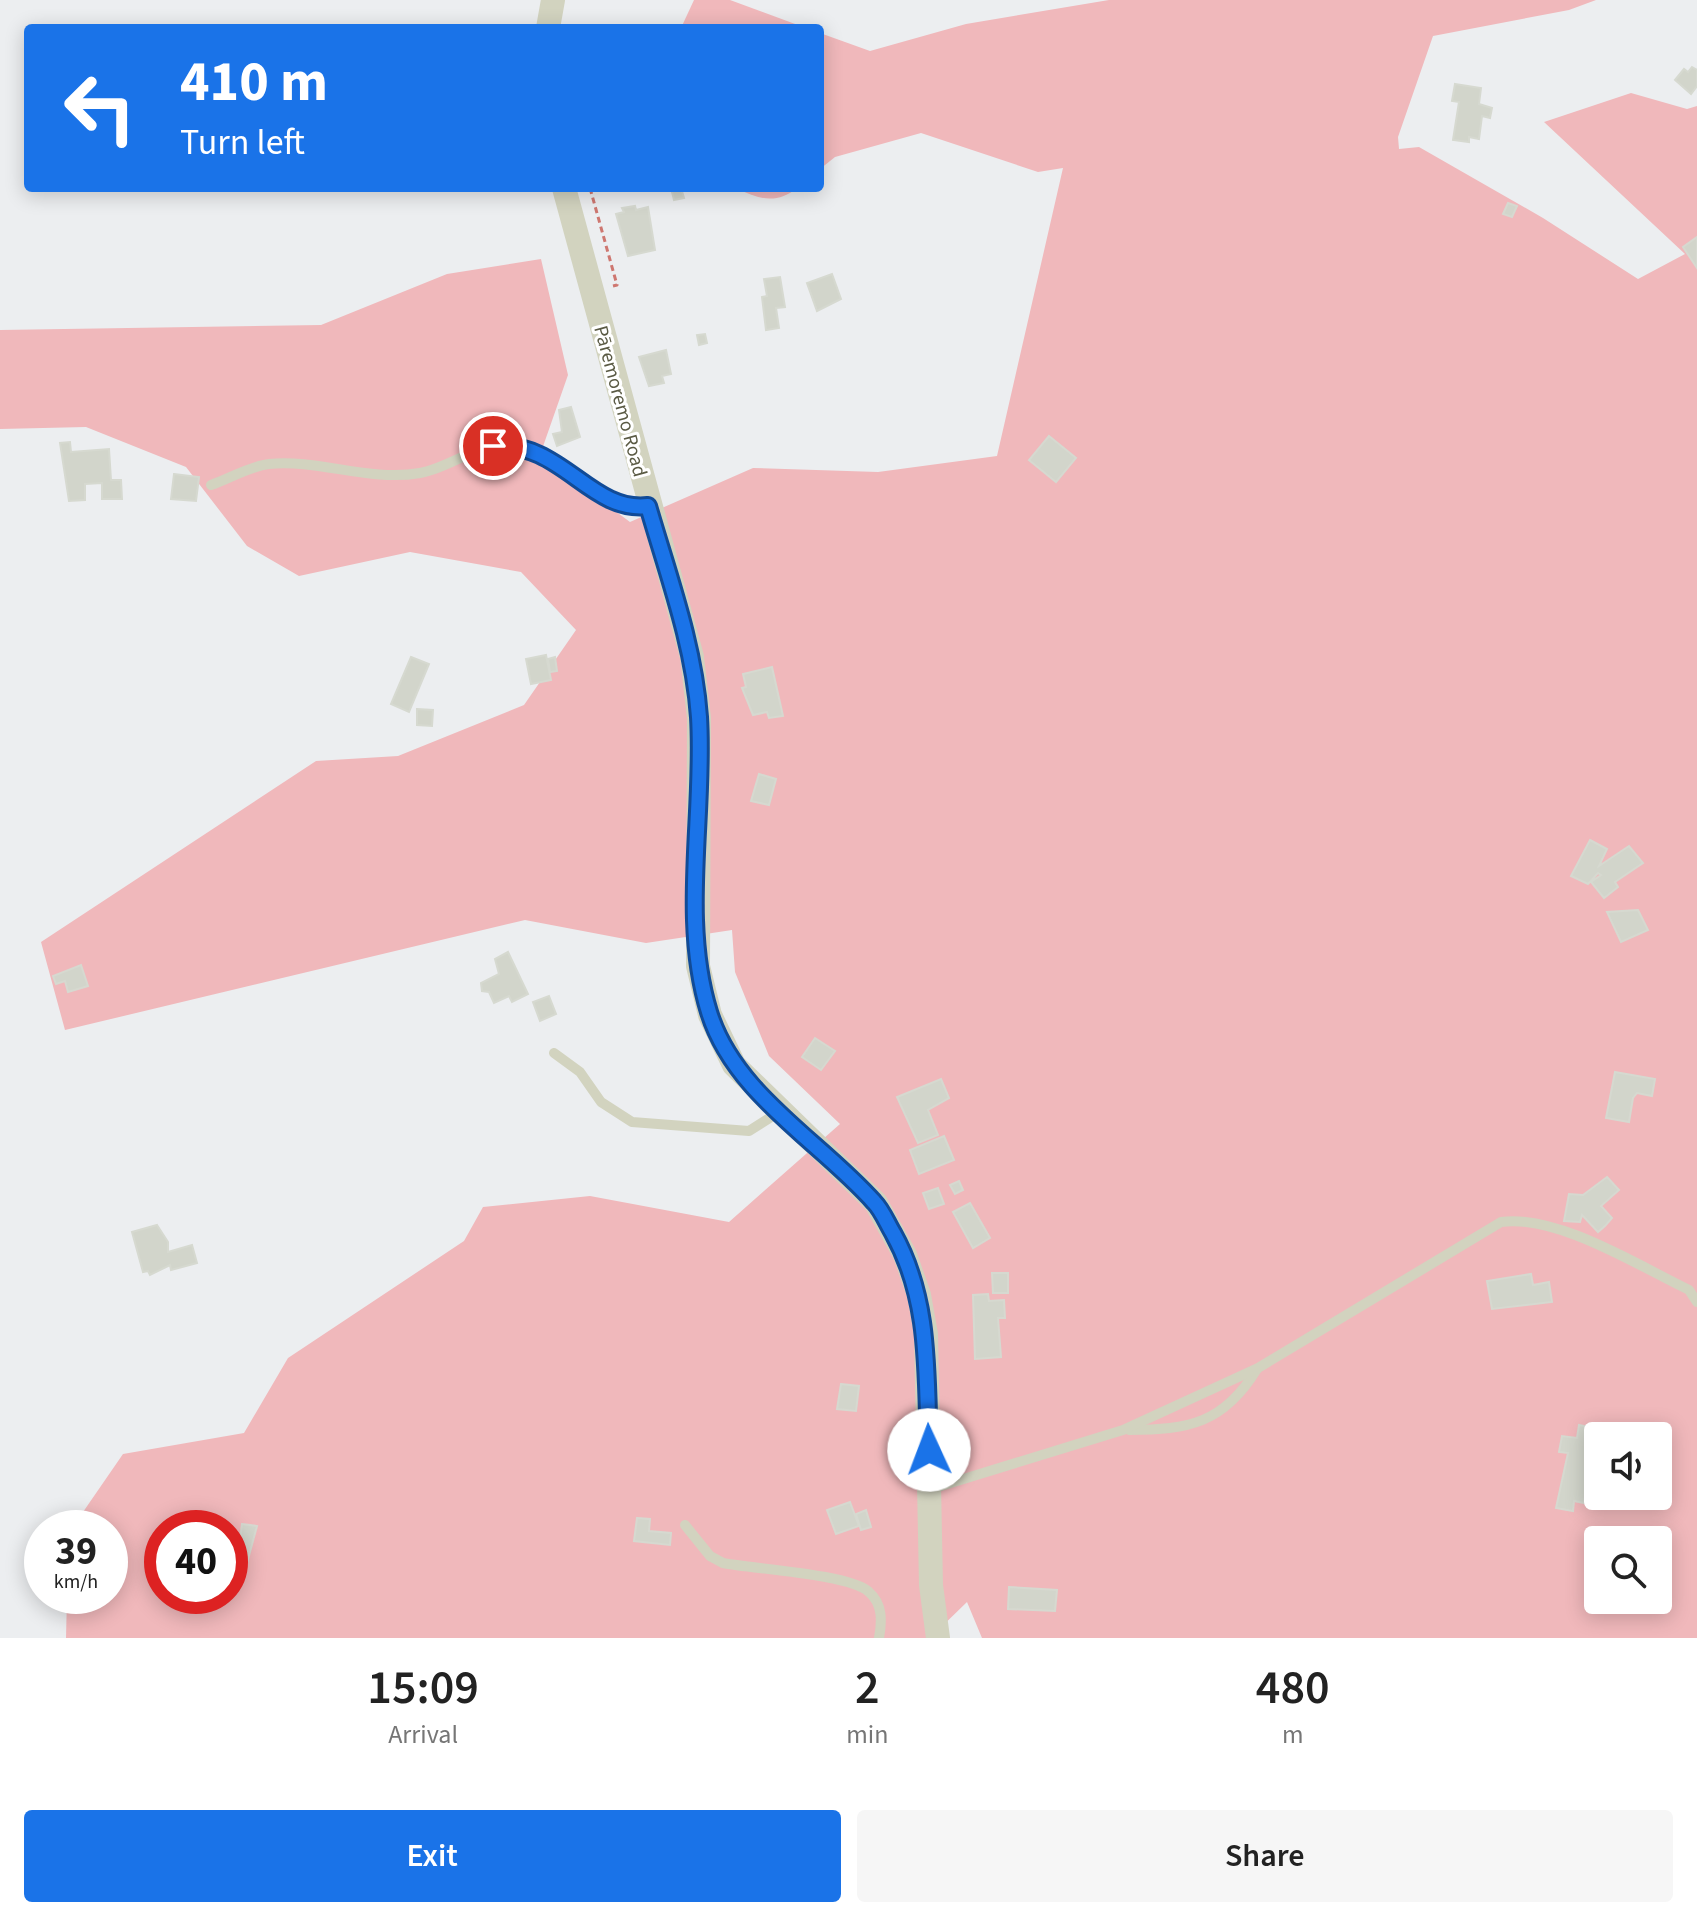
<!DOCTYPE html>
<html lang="en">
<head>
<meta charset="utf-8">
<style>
	body { margin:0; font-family:"Source Sans 3",sans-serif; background:#f6f6f6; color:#222; height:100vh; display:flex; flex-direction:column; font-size:30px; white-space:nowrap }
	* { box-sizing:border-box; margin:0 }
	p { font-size:26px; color:#767676 }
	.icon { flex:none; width:44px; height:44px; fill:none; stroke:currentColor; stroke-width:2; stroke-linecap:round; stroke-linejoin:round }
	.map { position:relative; height:1638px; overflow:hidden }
	.sheet { display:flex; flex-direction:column; background:#fff; flex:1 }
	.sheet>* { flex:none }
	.top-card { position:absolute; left:24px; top:24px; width:800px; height:168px; border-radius:8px; box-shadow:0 4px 20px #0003; background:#1a73e8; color:#fff; overflow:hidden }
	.tools { position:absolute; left:1584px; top:1422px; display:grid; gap:16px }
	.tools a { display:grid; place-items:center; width:88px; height:88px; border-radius:8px; background:#fff; box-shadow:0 4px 20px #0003; font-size:40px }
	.speed { position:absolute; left:24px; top:1510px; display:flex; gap:16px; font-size:40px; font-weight:700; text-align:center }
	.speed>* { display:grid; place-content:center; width:104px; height:104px; border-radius:50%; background:#fff; box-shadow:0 4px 20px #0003; line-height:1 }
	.speed small { font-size:20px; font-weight:400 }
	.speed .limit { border:12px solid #d22; background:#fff; color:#111 }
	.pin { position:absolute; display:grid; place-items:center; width:68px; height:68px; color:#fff; margin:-34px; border:4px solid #fff; border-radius:50%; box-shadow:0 2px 8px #0007 }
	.me { position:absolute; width:88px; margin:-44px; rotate:358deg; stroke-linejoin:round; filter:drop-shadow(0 0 6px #0008) }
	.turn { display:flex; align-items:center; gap:28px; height:168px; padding:0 24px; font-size:36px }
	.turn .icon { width:104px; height:104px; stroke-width:2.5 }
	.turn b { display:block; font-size:56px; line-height:68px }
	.eta { display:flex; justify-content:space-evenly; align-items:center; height:136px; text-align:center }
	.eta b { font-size:48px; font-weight:600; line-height:56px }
	.button { display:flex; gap:16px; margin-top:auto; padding:16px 24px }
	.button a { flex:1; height:92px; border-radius:8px; background:#1a73e8; color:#fff; font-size:32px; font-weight:600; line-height:92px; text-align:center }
	.button a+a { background:#f6f6f6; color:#222 }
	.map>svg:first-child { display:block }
	.green { fill:#f0b8bb; fill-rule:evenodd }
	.building { fill:#d2d5cb; stroke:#d6d9d0; stroke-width:2 }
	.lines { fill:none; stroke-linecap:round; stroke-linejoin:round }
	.path { stroke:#ce7770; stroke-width:3; stroke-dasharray:6 4; stroke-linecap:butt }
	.service { stroke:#d2d3bf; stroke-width:10 }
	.tertiary { stroke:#d2d3bf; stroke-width:24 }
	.route-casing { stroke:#114b97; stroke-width:20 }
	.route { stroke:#1a73e8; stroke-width:14 }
	.labels { text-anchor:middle; stroke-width:6; stroke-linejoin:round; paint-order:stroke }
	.street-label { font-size:20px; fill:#5a5a44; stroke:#fff }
</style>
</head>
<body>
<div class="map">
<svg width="1697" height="1638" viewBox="0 0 1697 1638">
	<rect width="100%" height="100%" fill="#eceef0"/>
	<g class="green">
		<path d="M694,0H730L806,28H681Z"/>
		<path d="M1109,0H1596L1569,10L1433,36L1398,137L1399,149L1419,147L1543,218L1638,279L1685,254L1544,122L1631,93L1687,109L1697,106V1638H982L967,1602L930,1638H66L67,1596H110V1528H72L123,1454L244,1433L288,1358L464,1241L483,1207L590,1196L729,1222L840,1124L769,1056L735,972L732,930L646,943L525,920L65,1030L41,942L316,761L398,756L524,705L576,630L521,572L410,552L299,576L247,546L186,467L86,427L0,429V330L321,325L447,274L541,259L568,375L540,455L630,522L753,468L878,472L997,456L1063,168L1038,172L921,133L835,157L820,169V33L870,51L966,24ZM1598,1436H1658V1496H1598ZM162,1528H230V1596H162ZM1598,1540H1658V1600H1598Z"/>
		<path d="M737,188H797C778,204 758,200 737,188Z"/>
	</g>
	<g class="building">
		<path d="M1692,67L1697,70V86L1691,94L1675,80L1684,69L1688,72Z"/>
		<path d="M1455,84L1481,88L1479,104L1492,108L1490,118L1482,116L1479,139L1469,137V142L1453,140L1459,102L1452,101Z"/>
		<path d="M671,188H681L684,198L674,200Z"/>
		<path d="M1508,203L1517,206L1512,217L1503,214Z"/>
		<path d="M635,206L636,210L648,207L655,250L628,256L616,214L624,212L622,208Z"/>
		<path d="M1697,237V268L1683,247Z"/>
		<path d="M832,274L841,299L817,311L807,283Z"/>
		<path d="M780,277L785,307L776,308L779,328L766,330L762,297L767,296L764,279Z"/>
		<path d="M705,334L707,343L699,345L697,335Z"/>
		<path d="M666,350L671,374L662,376L664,383L649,386L639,357Z"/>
		<path d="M571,407L580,437L557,446L553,434L562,432L559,410Z"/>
		<path d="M1049,436L1076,458L1056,482L1029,460Z"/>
		<path d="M70,442L71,452L109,449L111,480H121L122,499H102V483L85,484V500L69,501L60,443Z"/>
		<path d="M174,474L199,477L196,501L171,499Z"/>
		<path d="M546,655L551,680L531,684L526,659Z"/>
		<path d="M411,657L429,664L409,712L391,704Z"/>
		<path d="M555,657L557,671L550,672L548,659Z"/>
		<path d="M772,667L783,716L769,718L767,712L753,715L742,688L746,687L743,674Z"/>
		<path d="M417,709L433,710L432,726L417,725Z"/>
		<path d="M759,774L776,779L769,805L751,801Z"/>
		<path d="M1590,840L1607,849L1599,866L1629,846L1643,863L1615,882L1618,887L1604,898L1591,882L1601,875L1598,873L1588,884L1571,876Z"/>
		<path d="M1638,910L1648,930L1621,942L1607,912Z"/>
		<path d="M508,952L528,994L512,1002L509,996L494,1003L489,992L482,991L481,983L499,974L495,959Z"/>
		<path d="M81,965L88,986L68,992L65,981L56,984L53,976Z"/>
		<path d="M549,996L556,1014L540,1021L533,1002Z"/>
		<path d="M815,1038L835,1051L821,1070L802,1057Z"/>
		<path d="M1615,1072L1655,1079L1652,1096L1637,1093L1633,1098L1629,1122L1606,1118Z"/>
		<path d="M941,1079L949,1098L928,1110L938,1135L918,1143L897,1097Z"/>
		<path d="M944,1136L954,1160L919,1174L910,1150Z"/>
		<path d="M1607,1177L1619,1190L1601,1206L1612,1218L1605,1226L1598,1232L1582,1215L1580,1222L1564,1221L1569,1194L1583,1195Z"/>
		<path d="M959,1181L963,1190L955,1194L950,1185Z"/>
		<path d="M938,1188L944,1204L929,1209L923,1193Z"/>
		<path d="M970,1203L990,1238L973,1248L953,1212Z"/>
		<path d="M157,1225L168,1242V1252L192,1245L197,1263L171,1270L170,1265L150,1275L148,1271L143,1272L132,1232Z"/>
		<path d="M992,1273H1008V1293H993Z"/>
		<path d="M1531,1274L1533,1285L1549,1282L1552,1302L1492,1309L1487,1281Z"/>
		<path d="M988,1294L989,1301L1004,1300L1005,1318H998L1001,1357L975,1359L973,1295Z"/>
		<path d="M841,1384L859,1386L856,1411L837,1409Z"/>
		<path d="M1579,1425L1599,1429L1589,1477L1595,1479L1591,1498L1585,1497L1584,1503L1574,1501L1573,1511L1556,1508L1568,1453L1559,1452L1562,1436L1577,1438Z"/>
		<path d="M850,1502L859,1526L836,1534L827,1510Z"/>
		<path d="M866,1510L871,1527L861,1530L856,1514Z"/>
		<path d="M637,1518L650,1519L649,1531L671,1533L670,1545L634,1541Z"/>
		<path d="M242,1524L257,1526L247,1563L237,1560Z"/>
		<path d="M1009,1587L1057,1590L1055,1611L1008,1609Z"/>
	</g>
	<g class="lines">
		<path class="path" d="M590,188L617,285L613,286"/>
		<g class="service">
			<path d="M211,485C229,479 250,466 269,464C319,459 369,482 420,473C450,468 482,440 513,445C564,454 597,512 648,506"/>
			<path d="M554,1053L580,1072L601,1102L632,1122L749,1131L779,1112"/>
			<path d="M1129,1430C1189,1430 1224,1423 1257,1369"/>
			<path d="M931,1489L1123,1430L1258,1368L1501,1222C1557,1214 1639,1266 1689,1290L1697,1302"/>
			<path d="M685,1525L710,1556L723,1563C753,1569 850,1574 869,1592C883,1604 882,1622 879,1638"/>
		</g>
		<g class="tertiary">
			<path d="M548,28L553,0"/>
			<path d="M564,188L692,657L699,718L698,966L710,1015L734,1065L876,1203L905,1255L919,1295L926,1334L931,1585L938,1638"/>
		</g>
	</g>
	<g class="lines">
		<defs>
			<path id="route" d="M493,446C562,441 590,513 648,506C668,575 694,645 699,717C705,814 680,918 709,1012C734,1094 820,1141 874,1202C882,1210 887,1223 893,1233C931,1301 926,1375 929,1450"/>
		</defs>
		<use href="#route" class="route-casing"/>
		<use href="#route" class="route"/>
	</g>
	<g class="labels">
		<g class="street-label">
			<text transform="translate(621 401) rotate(75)" y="7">Pāremoremo Road</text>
		</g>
	</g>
</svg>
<div class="tools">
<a><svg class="icon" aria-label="sound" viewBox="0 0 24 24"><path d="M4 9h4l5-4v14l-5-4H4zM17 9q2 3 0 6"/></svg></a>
<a><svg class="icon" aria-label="search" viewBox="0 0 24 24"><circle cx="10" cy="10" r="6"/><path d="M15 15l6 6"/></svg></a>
</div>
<div class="speed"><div>39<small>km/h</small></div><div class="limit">40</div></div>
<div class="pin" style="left:493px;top:446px;background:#d93025"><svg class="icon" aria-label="arrive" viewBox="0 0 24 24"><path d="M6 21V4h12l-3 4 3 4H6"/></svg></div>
<svg class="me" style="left:929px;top:1450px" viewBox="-20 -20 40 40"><circle r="19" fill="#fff"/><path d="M0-13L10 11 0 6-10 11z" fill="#1a73e8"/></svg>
<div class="top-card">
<div class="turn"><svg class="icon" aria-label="left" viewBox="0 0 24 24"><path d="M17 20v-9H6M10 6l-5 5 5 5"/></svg><div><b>410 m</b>Turn left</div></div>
</div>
</div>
<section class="sheet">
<div class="eta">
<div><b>15:09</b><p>Arrival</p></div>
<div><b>2</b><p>min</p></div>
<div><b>480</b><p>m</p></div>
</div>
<div class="button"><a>Exit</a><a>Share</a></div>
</section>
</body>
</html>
